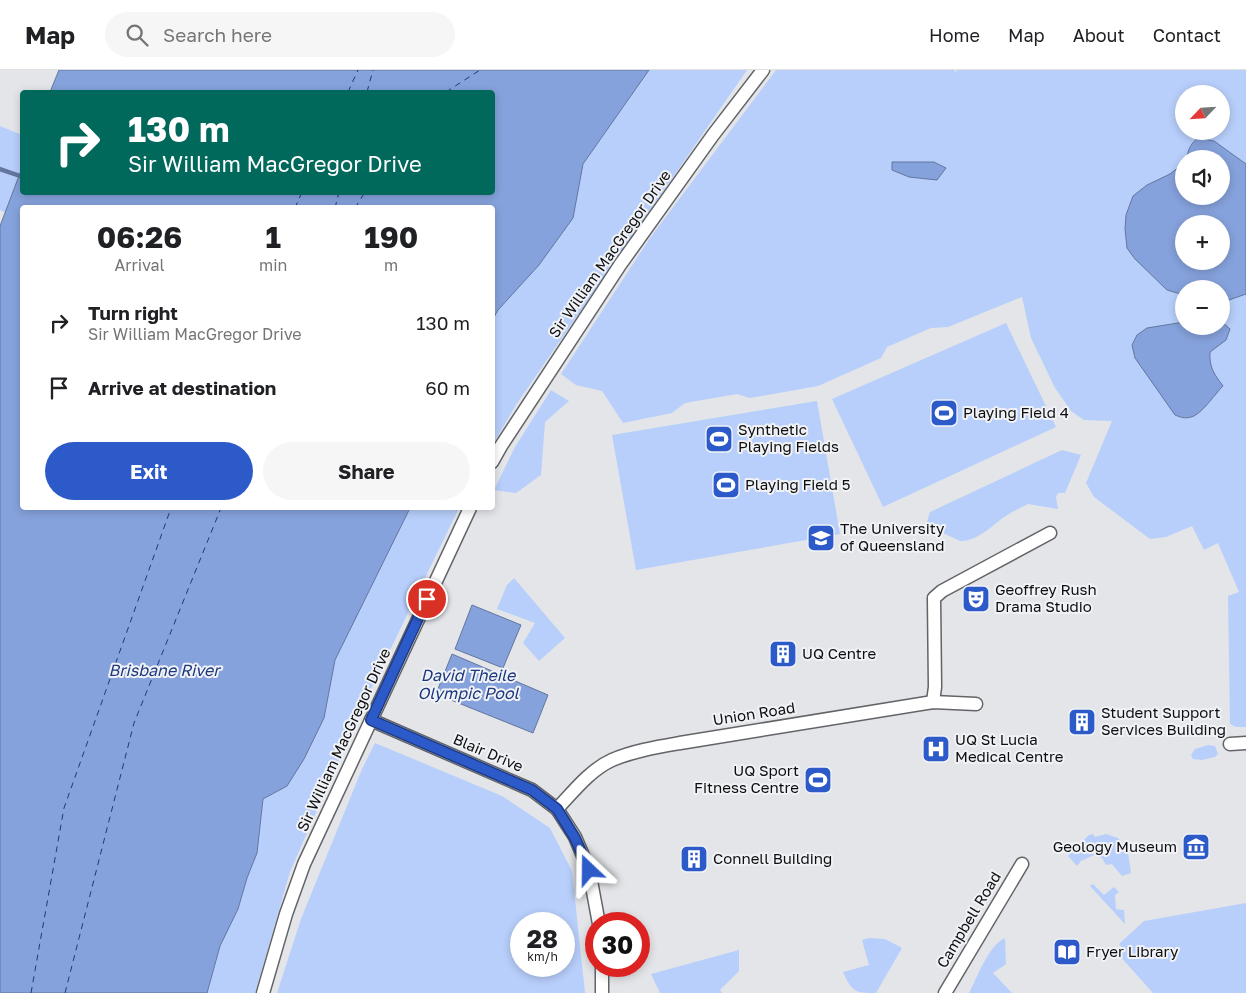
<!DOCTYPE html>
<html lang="en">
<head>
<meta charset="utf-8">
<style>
	body { margin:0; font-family:"Golos Text",sans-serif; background:#f6f6f6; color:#202124; height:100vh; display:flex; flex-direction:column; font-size:19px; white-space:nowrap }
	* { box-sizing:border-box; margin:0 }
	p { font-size:16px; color:#757577 }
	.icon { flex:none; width:28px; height:28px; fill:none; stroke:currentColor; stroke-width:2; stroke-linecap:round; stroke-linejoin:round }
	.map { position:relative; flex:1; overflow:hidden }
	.sheet { position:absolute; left:20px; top:135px; width:475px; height:305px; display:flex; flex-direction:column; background:#fff; border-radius:5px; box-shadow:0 2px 8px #0003 }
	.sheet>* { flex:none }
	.guide { position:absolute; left:20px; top:20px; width:475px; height:105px; border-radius:5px; box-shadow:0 2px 8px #0003; background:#00695c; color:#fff; overflow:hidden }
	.needle { width:32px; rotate:245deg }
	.tools { position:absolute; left:1175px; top:15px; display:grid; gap:10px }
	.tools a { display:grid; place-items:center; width:55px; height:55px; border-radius:50%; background:#fff; box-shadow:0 2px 8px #0003; font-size:25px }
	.speed { position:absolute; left:510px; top:842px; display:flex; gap:10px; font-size:25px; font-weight:700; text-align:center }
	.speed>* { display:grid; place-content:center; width:65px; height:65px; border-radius:50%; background:#fff; box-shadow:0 2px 8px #0003; line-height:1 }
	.speed small { font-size:12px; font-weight:400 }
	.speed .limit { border:8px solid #d22; background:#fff; color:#111 }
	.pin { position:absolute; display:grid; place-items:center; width:42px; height:42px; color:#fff; margin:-21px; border:2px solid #fff; border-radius:50%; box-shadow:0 1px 5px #0007 }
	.me { position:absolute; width:55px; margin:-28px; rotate:337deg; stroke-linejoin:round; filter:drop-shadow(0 0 4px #0008) }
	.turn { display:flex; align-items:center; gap:18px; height:105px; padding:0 25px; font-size:22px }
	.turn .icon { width:65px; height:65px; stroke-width:2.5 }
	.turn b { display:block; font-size:35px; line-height:42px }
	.eta { display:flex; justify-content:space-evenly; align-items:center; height:85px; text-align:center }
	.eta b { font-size:30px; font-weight:700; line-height:35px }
	.button { display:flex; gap:10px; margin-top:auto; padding:10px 25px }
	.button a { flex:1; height:58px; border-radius:30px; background:#2d5ac9; color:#fff; font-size:20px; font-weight:700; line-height:58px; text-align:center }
	.button a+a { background:#f6f6f6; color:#202124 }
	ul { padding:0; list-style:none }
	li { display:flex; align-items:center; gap:15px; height:65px; padding:0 25px }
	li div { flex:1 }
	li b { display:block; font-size:19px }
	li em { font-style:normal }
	header { display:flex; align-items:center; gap:30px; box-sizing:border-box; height:70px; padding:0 25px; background:#fff; border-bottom:1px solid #e0e0e0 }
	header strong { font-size:24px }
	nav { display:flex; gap:28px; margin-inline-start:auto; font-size:18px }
	.search { width:350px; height:45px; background:#f6f6f6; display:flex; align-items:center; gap:12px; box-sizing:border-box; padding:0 18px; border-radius:28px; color:#757577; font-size:19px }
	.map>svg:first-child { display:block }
	.green { fill:#b8cffb; fill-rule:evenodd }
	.water { fill:#86a2dc; stroke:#62769e; fill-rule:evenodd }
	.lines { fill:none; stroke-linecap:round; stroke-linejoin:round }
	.stream { stroke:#62769e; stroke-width:4.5 }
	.ferry { stroke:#1d397d; stroke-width:1; stroke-dasharray:6 5; stroke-linecap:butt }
	.minor-casing { stroke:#626467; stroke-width:15 }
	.minor { stroke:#fff; stroke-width:12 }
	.route-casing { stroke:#1d3a83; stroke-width:12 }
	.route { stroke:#2d5ac9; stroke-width:9 }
	.labels { text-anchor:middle; stroke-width:4; stroke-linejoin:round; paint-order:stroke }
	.street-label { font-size:15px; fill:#0d0e0f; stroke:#f0f2f6 }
	.poi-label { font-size:15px; fill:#0d0e0f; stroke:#f0f2f6; text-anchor:start }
	.water-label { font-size:16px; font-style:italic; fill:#1d397d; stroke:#f0f2f6 }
</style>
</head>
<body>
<header>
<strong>Map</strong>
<div class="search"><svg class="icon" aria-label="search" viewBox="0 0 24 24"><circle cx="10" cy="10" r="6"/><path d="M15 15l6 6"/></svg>Search here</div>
<nav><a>Home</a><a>Map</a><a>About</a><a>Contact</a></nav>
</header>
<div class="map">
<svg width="1246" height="923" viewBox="0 0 1246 923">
	<rect width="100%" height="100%" fill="#e3e5e9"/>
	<g class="green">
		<path d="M649,0H747L599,214L516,335L493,374V249L498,240L572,148L583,94Z"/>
		<path d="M776,0H954L955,2L958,0H1246V657H1236L1230,654L1228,526L1239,522L1218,473L1204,480L1192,456L1166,467L1150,469L1094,427L1086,413L1112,351L1084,350L1071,341L1055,318L1031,268L1022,227L948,257L931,258L887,277L881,288L818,316L750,328L737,324L685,333L672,343L623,353L602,321L576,315L561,304L650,168ZM1184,24H1221V61H1184ZM1184,89H1221V126H1184ZM1184,154H1221V191H1184ZM1184,219H1221V256H1184Z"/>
		<path d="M0,56L22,65V98L6,143L0,140Z"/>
		<path d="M1006,253L1056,357L883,437L832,329Z"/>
		<path d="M551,320L569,331L545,352L541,405L516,423L494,420L515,377Z"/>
		<path d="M817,331L840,464L636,500L612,365Z"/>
		<path d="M1062,380L1081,385L1065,423H1058L1056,427L1058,439L1028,434C1020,438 1012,442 1004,447C992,456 976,472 960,471L926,455L930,442Z"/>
		<path d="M410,438H459L358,646L290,802L255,923H207L220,876L238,839L247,808L257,783L263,729L287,716L324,648L335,590Z"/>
		<path d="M514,508L565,568L539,591L523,573L535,553L497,539L507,515Z"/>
		<path d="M375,673L502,726L550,758L572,801L585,923H277L301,849L362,699ZM521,854H564V896H521Z"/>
		<path d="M1208,675L1215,676L1218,684L1215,687L1202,690L1193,689L1191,685L1195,679Z"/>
		<path d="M1093,764L1095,767L1106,764L1118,768L1128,783L1131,803L1122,806L1112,794L1106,795L1102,788L1094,785L1081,791L1077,796L1068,786L1089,765Z"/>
		<path d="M1093,814L1104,825L1114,817L1119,822L1115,825L1116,839L1124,840L1125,854L1090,816Z"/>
		<path d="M1246,833V923H1153L1118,884L1113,886L1122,878L1119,874L1144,851Z"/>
		<path d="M869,868L885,869L902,878L876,923C855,923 852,922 843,902L869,895L862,870Z"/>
		<path d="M1005,868L1006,894L993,903L1012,923H969C978,906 988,876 1005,868Z"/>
		<path d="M739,880V901L720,920L722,923H660L651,904Z"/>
	</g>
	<g class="water">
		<path d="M59,0H649L583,94L573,148L539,195L498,240L493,249L492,138H22V438H410L335,590L324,648L304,689L287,716L263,729L257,783L247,808L238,839L220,876L207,923H0V156L22,98V122H492V22H50Z"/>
		<path d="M1199,68L1214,71L1246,94V224L1229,230H1221V219H1184V225L1167,220L1135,189L1127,178L1125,159L1126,145L1133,126L1147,115L1170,104L1184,93V126H1221V89H1186C1189,79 1190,73 1199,68ZM1184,154H1221V191H1184Z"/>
		<path d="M892,92H934L946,98L937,110L909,107L892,100Z"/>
		<path d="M1221,251L1230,259L1226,270L1210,282C1209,297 1214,304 1223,316C1215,324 1201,345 1191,347C1185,349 1180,347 1175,345L1135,288L1132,275L1137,265L1147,258L1184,252V256H1221Z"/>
		<path d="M472,535L521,555L503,598L455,579Z"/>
		<path d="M452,584L548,625L533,663L436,624Z"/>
	</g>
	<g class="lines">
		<path class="stream" d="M0,99L20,106"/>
		<g class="ferry">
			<path d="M348,22L358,0"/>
			<path d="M367,22L373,0"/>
			<path d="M446,22L480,0"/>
			<path d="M295,138L302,122"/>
			<path d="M335,138L339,122"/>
			<path d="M355,138L365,122"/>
			<path d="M31,923L64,738L171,438"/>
			<path d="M65,923L134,653L221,438"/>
		</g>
		<defs>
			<g id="minor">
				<path d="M492,392L501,376L620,195L713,65L763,0"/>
				<path d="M933,632L935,617L934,528L942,521L1050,463"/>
				<path d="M371,650L532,720L557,739L575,767L589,800L599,854"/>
				<path d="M1230,674L1246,673"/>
				<path d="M557,739C573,722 590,700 612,690C633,681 657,677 680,673L933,632L976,634"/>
				<path d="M602,896V923"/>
				<path d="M263,923L286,844L304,794L470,438"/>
				<path d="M945,923L1022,794"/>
			</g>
		</defs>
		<use href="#minor" class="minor-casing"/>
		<use href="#minor" class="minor"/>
	</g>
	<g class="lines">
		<defs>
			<path id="route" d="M427,529L371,650L532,720L557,739L575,768L589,800"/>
		</defs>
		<use href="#route" class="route-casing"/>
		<use href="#route" class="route"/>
	</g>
	<defs>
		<symbol id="stadium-square" viewBox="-11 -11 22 22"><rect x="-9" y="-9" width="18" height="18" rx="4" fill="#2d5ac9" stroke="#f0f2f6"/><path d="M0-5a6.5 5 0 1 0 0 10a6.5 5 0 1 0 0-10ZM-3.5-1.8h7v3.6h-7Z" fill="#fff"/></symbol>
		<symbol id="university-square" viewBox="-11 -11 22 22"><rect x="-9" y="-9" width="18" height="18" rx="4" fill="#2d5ac9" stroke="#f0f2f6"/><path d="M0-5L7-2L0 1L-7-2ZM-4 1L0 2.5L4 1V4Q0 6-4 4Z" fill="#fff"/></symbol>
		<symbol id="theatre-square" viewBox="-11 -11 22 22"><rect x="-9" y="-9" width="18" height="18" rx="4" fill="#2d5ac9" stroke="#f0f2f6"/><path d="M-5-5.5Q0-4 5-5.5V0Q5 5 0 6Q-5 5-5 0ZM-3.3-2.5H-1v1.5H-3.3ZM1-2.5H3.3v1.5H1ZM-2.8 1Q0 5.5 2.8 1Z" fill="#fff"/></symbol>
		<symbol id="building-square" viewBox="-11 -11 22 22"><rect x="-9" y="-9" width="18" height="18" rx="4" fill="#2d5ac9" stroke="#f0f2f6"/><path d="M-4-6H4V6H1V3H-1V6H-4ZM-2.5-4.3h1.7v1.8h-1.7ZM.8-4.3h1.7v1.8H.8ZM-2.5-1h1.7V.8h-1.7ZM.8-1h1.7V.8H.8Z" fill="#fff"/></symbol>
		<symbol id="hospital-square" viewBox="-11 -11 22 22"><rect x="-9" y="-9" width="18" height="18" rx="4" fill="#2d5ac9" stroke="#f0f2f6"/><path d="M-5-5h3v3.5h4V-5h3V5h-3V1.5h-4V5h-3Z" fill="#fff"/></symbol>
		<symbol id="museum-square" viewBox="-11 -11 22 22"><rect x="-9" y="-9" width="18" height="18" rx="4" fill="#2d5ac9" stroke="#f0f2f6"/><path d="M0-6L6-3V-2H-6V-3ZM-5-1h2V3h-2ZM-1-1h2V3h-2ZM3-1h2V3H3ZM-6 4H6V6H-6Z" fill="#fff"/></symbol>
		<symbol id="library-square" viewBox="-11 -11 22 22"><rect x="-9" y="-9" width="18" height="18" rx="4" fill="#2d5ac9" stroke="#f0f2f6"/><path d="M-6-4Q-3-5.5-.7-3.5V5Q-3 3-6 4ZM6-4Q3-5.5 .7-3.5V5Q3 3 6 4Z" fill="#fff"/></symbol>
	</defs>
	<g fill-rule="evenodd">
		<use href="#stadium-square" x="928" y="327" width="32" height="32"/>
		<use href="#stadium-square" x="703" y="353" width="32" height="32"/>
		<use href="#stadium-square" x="710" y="399" width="32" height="32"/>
		<use href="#university-square" x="805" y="452" width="32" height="32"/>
		<use href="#theatre-square" x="960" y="513" width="32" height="32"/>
		<use href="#building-square" x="767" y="568" width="32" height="32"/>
		<use href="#building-square" x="1066" y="636" width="32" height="32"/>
		<use href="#hospital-square" x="920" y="663" width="32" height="32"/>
		<use href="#stadium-square" x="802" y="694" width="32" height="32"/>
		<use href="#museum-square" x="1180" y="761" width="32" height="32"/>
		<use href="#building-square" x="678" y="773" width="32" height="32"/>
		<use href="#library-square" x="1051" y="866" width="32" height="32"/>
	</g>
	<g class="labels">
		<g class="street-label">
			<text transform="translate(610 184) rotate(-55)" y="5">Sir William MacGregor Drive</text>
			<text transform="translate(754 644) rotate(-9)" y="5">Union Road</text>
			<text transform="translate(344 670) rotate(-65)" y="5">Sir William MacGregor Drive</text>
			<text transform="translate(488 683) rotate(23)" y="5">Blair Drive</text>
			<text transform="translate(969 850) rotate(-59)" y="5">Campbell Road</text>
		</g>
		<g class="poi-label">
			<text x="963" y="348">Playing Field 4</text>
			<text x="738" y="365">Synthetic<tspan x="738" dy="17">Playing Fields</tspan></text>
			<text x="745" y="420">Playing Field 5</text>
			<text x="840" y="464">The University<tspan x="840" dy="17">of Queensland</tspan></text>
			<text x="995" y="525">Geoffrey Rush<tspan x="995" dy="17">Drama Studio</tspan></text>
			<text x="802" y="589">UQ Centre</text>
			<text x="1101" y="648">Student Support<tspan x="1101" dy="17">Services Building</tspan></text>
			<text x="955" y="675">UQ St Lucia<tspan x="955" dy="17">Medical Centre</tspan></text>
			<text x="799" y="706" text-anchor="end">UQ Sport<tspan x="799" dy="17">Fitness Centre</tspan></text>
			<text x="1177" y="782" text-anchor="end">Geology Museum</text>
			<text x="713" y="794">Connell Building</text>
			<text x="1086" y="887">Fryer Library</text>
		</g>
		<g class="water-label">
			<text x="164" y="606">Brisbane River</text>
			<text x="468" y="611">David Theile<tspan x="468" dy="18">Olympic Pool</tspan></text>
		</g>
	</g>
</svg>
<div class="tools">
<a><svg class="needle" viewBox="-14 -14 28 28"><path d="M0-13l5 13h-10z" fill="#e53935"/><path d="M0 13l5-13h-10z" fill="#757577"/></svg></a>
<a><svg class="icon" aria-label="sound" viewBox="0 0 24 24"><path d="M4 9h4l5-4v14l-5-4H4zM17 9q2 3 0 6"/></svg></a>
<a>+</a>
<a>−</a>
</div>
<div class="speed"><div>28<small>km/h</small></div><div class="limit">30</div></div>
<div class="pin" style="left:427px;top:529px;background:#d93025"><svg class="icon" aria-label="arrive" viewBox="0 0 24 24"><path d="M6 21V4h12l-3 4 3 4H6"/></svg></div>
<svg class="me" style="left:589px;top:800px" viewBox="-20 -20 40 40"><path d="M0-17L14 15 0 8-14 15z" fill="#2d5ac9" stroke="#fff" stroke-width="4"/></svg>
<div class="guide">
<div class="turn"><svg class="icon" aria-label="right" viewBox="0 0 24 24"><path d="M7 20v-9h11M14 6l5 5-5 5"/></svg><div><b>130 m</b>Sir William MacGregor Drive</div></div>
</div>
<section class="sheet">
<div class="eta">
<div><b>06:26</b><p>Arrival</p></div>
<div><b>1</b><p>min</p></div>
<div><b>190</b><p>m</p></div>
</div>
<ul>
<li><svg class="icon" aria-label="right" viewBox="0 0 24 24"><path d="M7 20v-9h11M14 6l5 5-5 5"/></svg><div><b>Turn right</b><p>Sir William MacGregor Drive</p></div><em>130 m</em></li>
<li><svg class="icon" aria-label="arrive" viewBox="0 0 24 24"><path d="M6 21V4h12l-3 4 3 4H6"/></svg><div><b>Arrive at destination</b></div><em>60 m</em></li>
</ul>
<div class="button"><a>Exit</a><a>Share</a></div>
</section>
</div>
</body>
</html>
